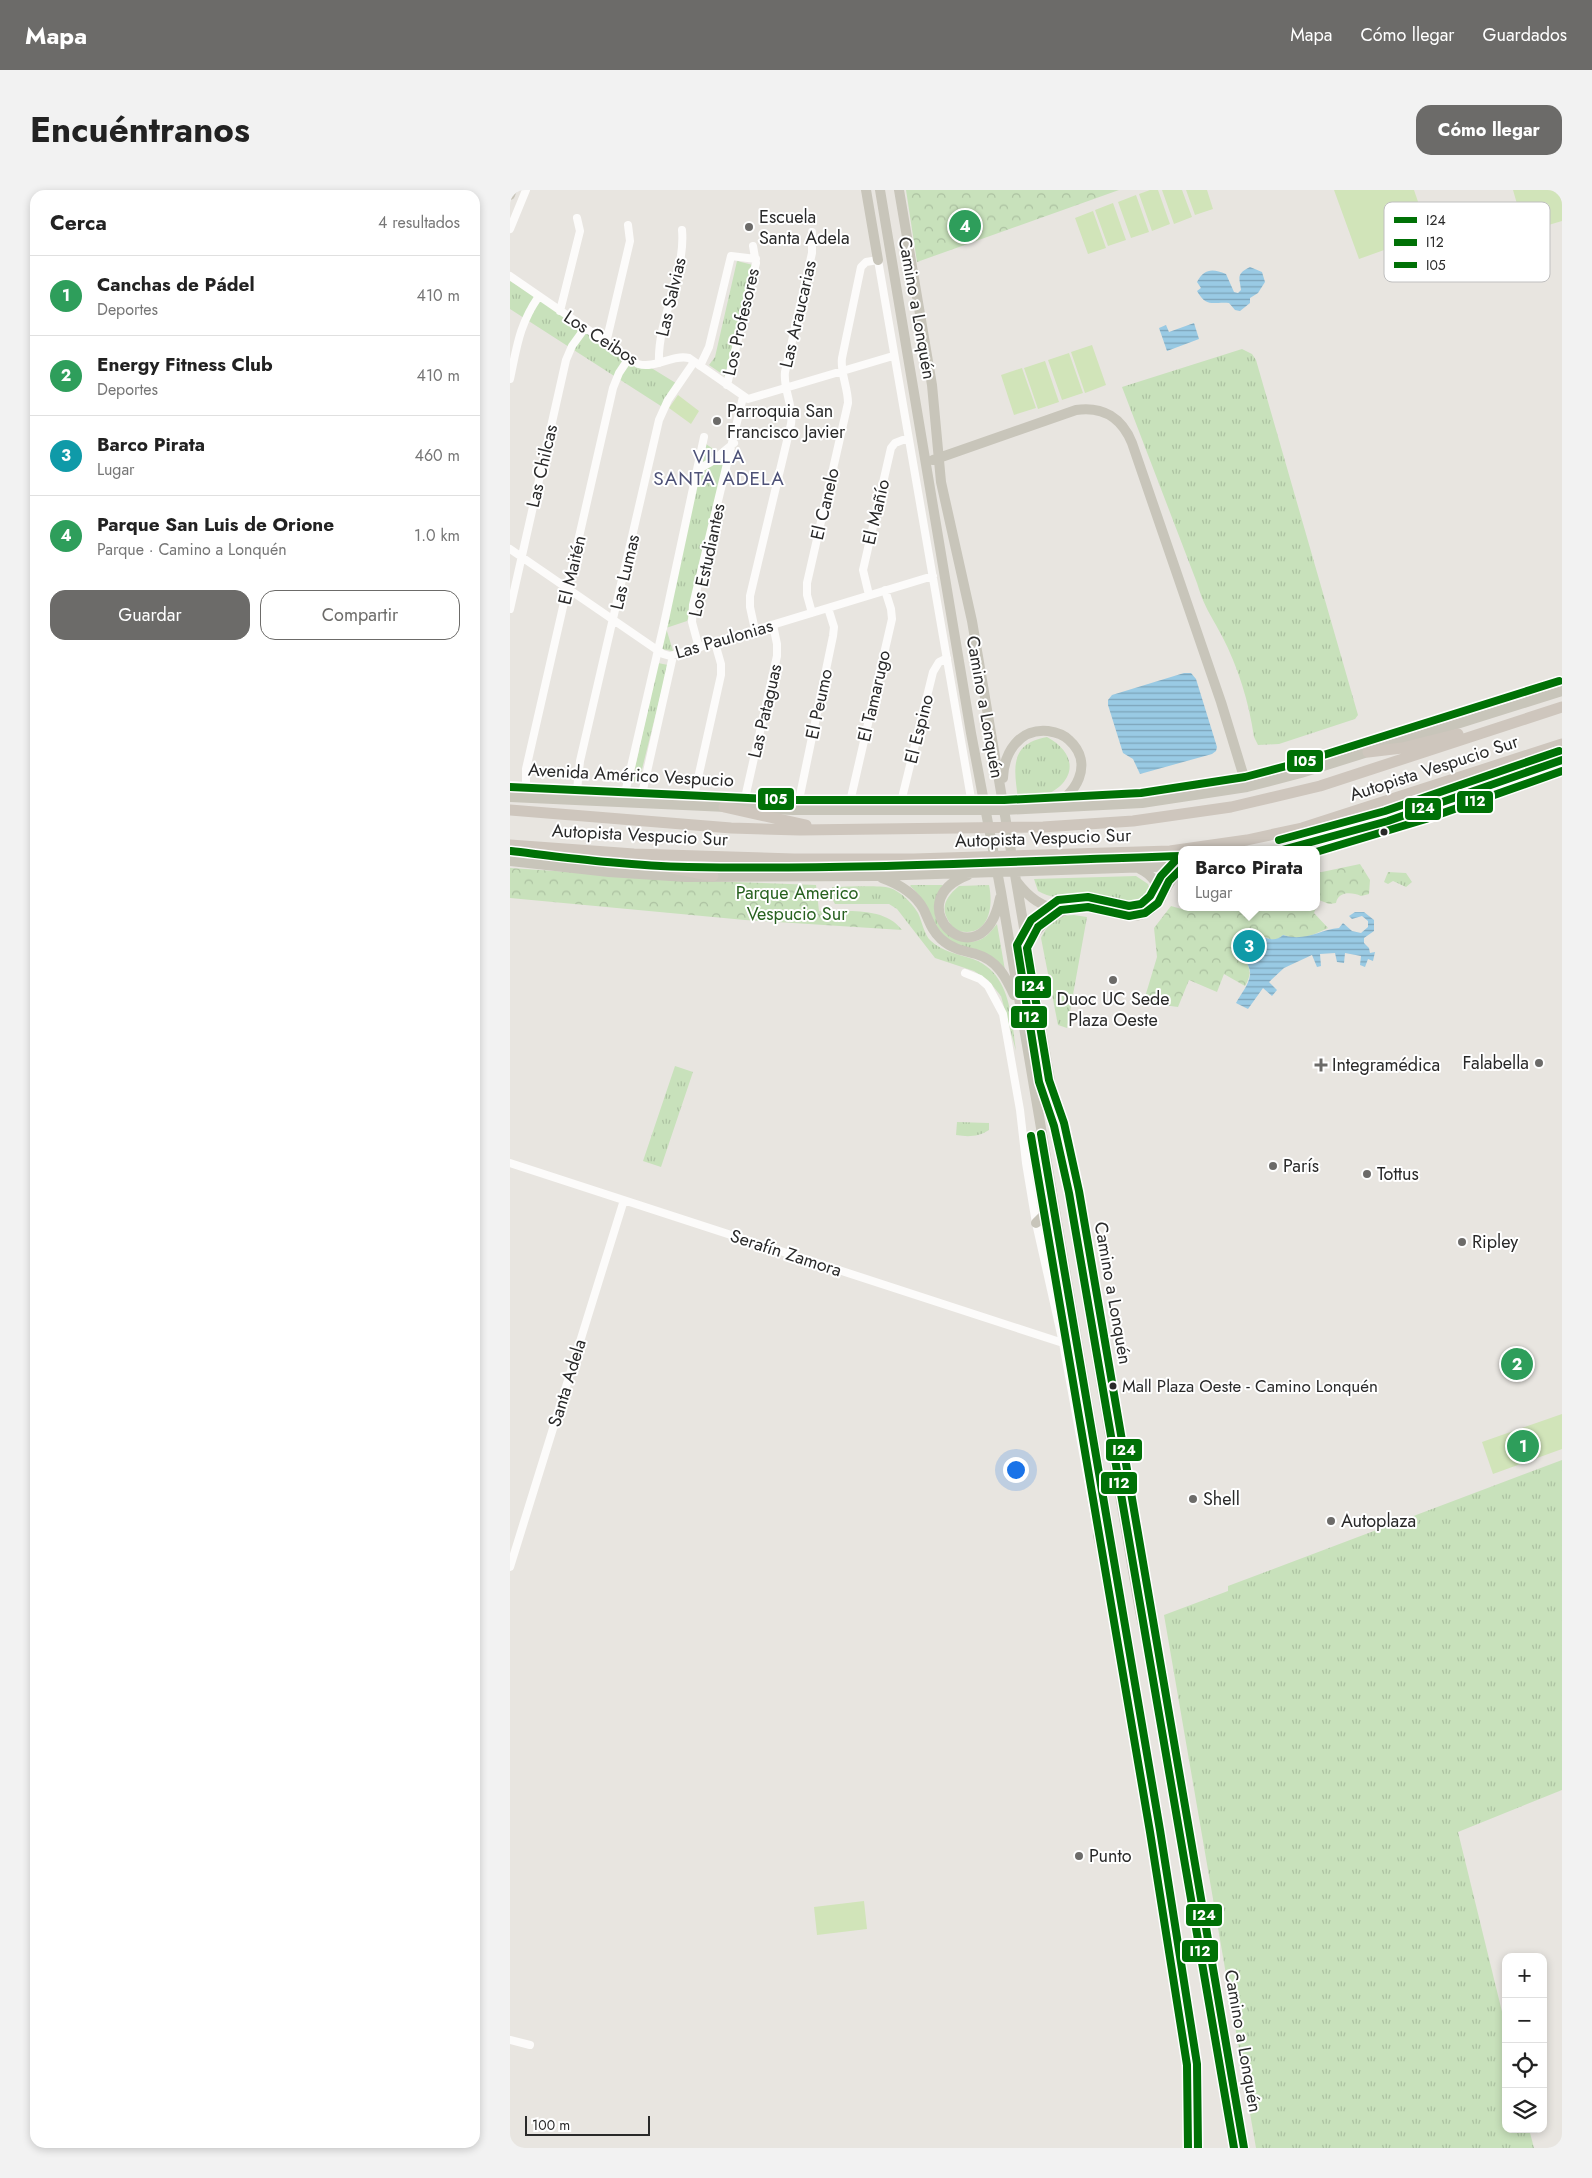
<!DOCTYPE html>
<html lang="es">
<meta charset="utf-8">
<style>
:root{--surface:#fff;--page:#f2f2f2;--text:#222;--muted:#767676;--line:#e0e0e0;--accent:#6c6b69}
body{margin:0;font-family:Jost,sans-serif;background:var(--page);color:var(--text)}
.controls{position:absolute;right:15px;bottom:15px;display:grid;overflow:hidden;border-radius:10px;box-shadow:0 2px 8px #0003}
.controls button{width:45px;height:45px;display:grid;place-items:center;padding:0;border:0;border-bottom:1px solid var(--line);background:var(--surface);color:var(--text);font:25px sans-serif}
.scale{position:absolute;left:15px;bottom:12px;width:125px;box-sizing:border-box;padding-left:5px;border:2px solid #292929;border-top:0;font-size:14px;line-height:18px;white-space:nowrap;color:#292929;-webkit-text-stroke:4px #fff;paint-order:stroke}
.you{position:absolute;left:505px;top:1279px;width:18px;height:18px;margin:-12px;border:4px solid #fff;border-radius:50%;background:#1a73e8;box-shadow:0 0 0 8px #1a73e833}
.badge{display:grid;place-items:center;width:32px;height:32px;border-radius:50%;background:var(--accent);color:#fff;font-size:16px;font-weight:700}
.pin{position:absolute;translate:-50% -50%;border:2px solid #fff;box-shadow:0 1px 5px #0006}
.popup{position:absolute;left:668px;top:656px;width:142px;height:65px;box-sizing:border-box;display:grid;place-content:center;border-radius:10px;background:var(--surface);filter:drop-shadow(0 1px 4px #0005);font-size:16px;white-space:nowrap;color:var(--muted)}
.popup b{font-size:19px;color:var(--text)}
.popup::after{content:'';position:absolute;left:50%;top:100%;margin-left:-10px;border:10px solid transparent;border-top-color:var(--surface)}
.list{margin:0;padding:0;list-style:none}
h2{display:flex;justify-content:space-between;align-items:center;height:65px;margin:0;padding:0 20px;font-size:21px}
h2 small{font-size:16px;font-weight:400;color:var(--muted)}
.list li{display:grid;grid-template-columns:32px 1fr auto;gap:15px;align-items:center;box-sizing:border-box;height:80px;padding:0 20px;border-top:1px solid var(--line)}
.list b{display:block;font-size:19px;white-space:nowrap}
.list p{margin:0;font-size:16px;white-space:nowrap;color:var(--muted)}
.list em{font-size:16px;font-style:normal;color:var(--muted)}
.actions{display:flex;gap:10px;padding:15px 20px}
.actions a{flex:1;padding:11px 0;border:1px solid var(--accent);border-radius:15px;text-align:center;font-size:18px;color:var(--accent)}
.actions .main{background:var(--accent);color:#fff}
.icon{flex:none;width:28px;height:28px;fill:none;stroke:currentColor;stroke-width:2;stroke-linecap:round;stroke-linejoin:round}
.map{position:relative;flex:none;width:1052px;height:1958px;overflow:hidden;border-radius:15px}
header{display:flex;align-items:center;gap:30px;box-sizing:border-box;height:70px;padding:0 25px;background:var(--accent);color:#fff}
header strong{font-size:24px}
nav{display:flex;gap:28px;margin-inline-start:auto;font-size:18px}
.intro{display:flex;align-items:center;justify-content:space-between;box-sizing:border-box;height:120px;padding:0 30px}
h1{margin:0;font-size:35px}
.button{padding:12px 22px;border-radius:15px;background:var(--accent);color:#fff;font-size:18px;font-weight:700}
main{display:flex;gap:30px;padding:0 30px}
aside{flex:1;background:var(--surface);border-radius:15px;box-shadow:0 2px 8px #0003}
.map>svg:first-child{display:block}
.grass{fill:url(#grass-tufts)}
.park{fill:url(#park-crowns)}
.pitch{fill:#d1e4b9}
.water{fill:url(#water-rules)}
.lines{fill:none;stroke-linecap:round;stroke-linejoin:round}
.minor{stroke:#fcfbfa;stroke-width:8}
.major{stroke:#c8c5ba;stroke-width:10}
.highway{stroke:#cec6bd;stroke-width:11}
.bus-1-casing{stroke:#fff;stroke-width:11}
.bus-2-casing{stroke:#fff;stroke-width:11}
.bus-3-casing{stroke:#fff;stroke-width:11}
.bus-1{stroke:#007106;stroke-width:8}
.bus-2{stroke:#007106;stroke-width:8}
.bus-3{stroke:#007106;stroke-width:8}
.poi-dot{fill:#6c6b69;stroke:#fff;stroke-width:2}
.bus-dot{fill:#292929;stroke:#fff;stroke-width:2}
.labels{text-anchor:middle;stroke-width:4;stroke-linejoin:round;paint-order:stroke}
.bus-label{font-size:17px;fill:#292929;stroke:#fff;text-anchor:start}
.poi-label{font-size:18px;fill:#292929;stroke:#fff;text-anchor:start}
.street-label{font-size:18px;fill:#292929;stroke:#fff}
.park-label{font-size:18px;fill:#27611f;stroke:#fff}
.neighbourhood-label{font-size:19px;letter-spacing:1px;fill:#4d5177;stroke:#fff}
.key{fill:#fff;stroke:#bfbfbf;stroke-width:1}
.key-label{font-size:14px;fill:#292929}
.line-badge{stroke:#fff;stroke-width:2}
.badge-label{font-size:14px;text-anchor:middle;font-weight:bold;fill:#fff}
</style>
<header>
<strong>Mapa</strong>
<nav><a>Mapa</a><a>Cómo llegar</a><a>Guardados</a></nav>
</header>
<div class="intro"><h1>Encuéntranos</h1><a class="button">Cómo llegar</a></div>
<main>
<aside>
<h2>Cerca<small>4 resultados</small></h2>
<ul class="list">
<li><span class="badge" style="background:#2e9e5b">1</span><div><b>Canchas de Pádel</b><p>Deportes</p></div><em>410 m</em></li>
<li><span class="badge" style="background:#2e9e5b">2</span><div><b>Energy Fitness Club</b><p>Deportes</p></div><em>410 m</em></li>
<li><span class="badge" style="background:#0f9aa8">3</span><div><b>Barco Pirata</b><p>Lugar</p></div><em>460 m</em></li>
<li><span class="badge" style="background:#2e9e5b">4</span><div><b>Parque San Luis de Orione</b><p>Parque · Camino a Lonquén</p></div><em>1.0 km</em></li>
</ul>
<div class="actions"><a class="main">Guardar</a><a>Compartir</a></div>
</aside>
<div class="map">
<svg width="1052" height="1958" viewBox="0 0 1052 1958">
<defs>
<pattern id="grass-tufts" width="24" height="20" patternUnits="userSpaceOnUse" patternTransform="scale(1.25)"><rect width="24" height="20" fill="#c8e1bb"/><path d="M3 7l-1-3M5 7V3M7 7l1-3M15 17l-1-3M17 17v-4M19 17l1-3" fill="none" stroke="#acc1a1"/></pattern>
<pattern id="park-crowns" width="20" height="18" patternUnits="userSpaceOnUse" patternTransform="scale(1.25)"><rect width="20" height="18" fill="#c8e1bb"/><path d="M2 6a3 3 0 1 1 6 0M12 15a3 3 0 1 1 6 0" fill="none" stroke="#acc1a1"/></pattern>
<pattern id="water-rules" width="6" height="5" patternUnits="userSpaceOnUse" patternTransform="scale(1.25)"><rect width="6" height="5" fill="#99cae4"/><path d="M0 2.5h6" fill="none" stroke="#7da4b9"/></pattern>
</defs>
<rect width="100%" height="100%" fill="#e8e5e0"/>
<path class="grass" d="M227,71L243,75L215,186L199,175L205,167Z
M0,91L169,195L154,218L0,119Z
M732,159L742,164L746,170L848,525L845,529L769,554L748,555L744,547C739,512 728,477 712,446C701,425 694,417 687,393L612,197Z
M196,254L209,263H215L211,296L181,422L177,431L156,438L163,461L151,459Z
M148,473L158,475L129,591L122,592Z
M537,547C570,565 566,594 531,607C524,609 515,608 508,609C504,578 499,554 537,547Z
M878,682L896,683L902,692L896,697L883,691L878,694L874,692Z
M626,686L638,694L641,702C639,708 635,717 627,719C617,723 606,715 597,712C572,704 552,714 528,701L524,689Z
M401,695H432L434,697C430,704 426,711 425,719C424,739 447,756 466,751C476,749 481,741 487,734L495,780C473,769 442,759 426,738C414,723 418,711 400,696Z
M479,695C484,719 478,750 445,740C430,722 431,711 449,696Z
M322,697C335,697 369,695 380,698C390,701 403,714 408,723C412,731 414,745 421,751C433,762 448,764 463,769C501,783 501,827 506,861L491,806L478,790L464,781L425,768L387,719L379,714H325L321,707Z
M564,725L577,727L557,838L548,835L531,748C539,732 547,726 564,725Z
M165,876L183,882L151,977L133,971Z
M447,932L479,933V940C468,947 458,947 446,945Z
M1052,1270V1600L948,1642L996,1838V1939H1019L1024,1958H746L654,1425L718,1401V1396Z"/>
<path class="park" d="M396,0H609L407,72Z
M850,674L860,690L859,704L851,706C842,702 828,701 826,713L819,714L809,710L804,723L818,738C801,746 791,751 773,745C762,756 756,744 745,745C740,746 735,753 732,756C734,776 746,777 735,796L714,784L707,802L679,790L668,817L646,814L632,817L647,767L644,738L661,716L675,720L678,717H806L807,683Z
M0,678L196,691L306,695L309,721C336,722 374,716 392,740L235,730L0,708Z"/>
<path class="pitch" d="M640,0H648L660,34L642,41L629,4Z
M652,0H672L682,27L664,34Z
M676,0H697L703,19L685,25Z
M824,0H904L919,44L849,69Z
M1003,0H1052V31L1015,42Z
M626,5L639,42L621,48L608,12Z
M603,13L616,50L598,56L585,20Z
M583,21L596,58L578,64L565,28Z
M582,155L596,195L575,203L561,162Z
M559,163L573,203L552,210L538,170Z
M535,171L549,212L528,219L514,178Z
M512,178L526,218L504,225L491,185Z
M168,205L189,221L181,234L159,218Z
M1052,1224V1259L983,1284L972,1252Z
M354,1711L357,1739L307,1745L304,1717Z"/>
<path class="water" d="M740,77L752,82L755,92L748,103L740,108V113L730,121L725,120L719,113C705,111 697,119 687,101L691,98L687,92C694,79 702,78 716,84L724,102L728,103L731,100C730,89 725,84 740,77Z
M684,133L689,149L657,161L649,138L656,135L659,142Z
M674,483H681L686,489L707,557L706,561L702,564L630,584L623,569L613,563L598,515V510L602,505Z
M845,722H854L864,730V741L854,748V753L859,758L860,763L865,762L863,771L858,769L855,777L850,775L851,766L835,763L834,773L827,772L825,763L810,764L811,776L807,777L802,765L774,778L759,792L767,800L762,806L753,798L738,819L726,813C730,805 739,795 740,785C742,773 723,761 737,749C749,739 761,757 773,745C795,752 809,740 829,738L833,733L842,741L851,743L858,737V731L852,726L842,729L839,726Z"/>
<g class="lines">
<path class="minor" d="M0,39L16,0
M0,86L128,174C146,179 162,164 179,168L238,209L383,166
M50,121L70,41L67,28
M96,153L120,51L118,35
M149,173C147,130 176,82 172,40
M190,176L199,157L221,66L246,69
M0,189C7,156 9,135 29,106
M217,195L246,73L243,56
M187,280L201,272L224,253
M0,359L153,464L160,466L423,386
M359,405L353,380L381,258L385,253L398,248
M0,419L56,170L62,156L75,138
M302,423L297,405V393L338,213C338,197 330,183 332,168L351,77L356,72L368,70L463,620
M245,440L240,417V406L281,234C284,216 273,200 275,182L302,63V42
M189,458L182,432L183,415L233,207
M0,595L184,606L340,612L390,616L423,482L429,472L437,468
M16,596V579L103,198L109,183L119,168
M67,600L70,571L149,230L158,210L184,172
M115,603L154,434L194,247
M132,604L163,466
M184,606L211,485V474L205,453
M235,608L267,466V454L263,435
M289,610L323,446L324,437L318,418
M340,612L382,429L381,419L375,400
M455,783L470,789L478,796L493,824L510,920L516,973L526,1033L553,1153L588,1345
M561,965L653,1492
M0,973L553,1153
M0,1377L114,1010
M0,1850L20,1855"/>
<path class="major" d="M356,0L368,70
M370,0L461,543L491,702L650,1640L687,1874L688,1958
M389,0L422,195L431,292L462,431L629,1416L635,1445L656,1514L734,1958
M0,5L2,0
M423,270L566,220C593,216 612,228 622,253L711,512L737,597
M493,588C494,563 509,538 538,541C545,542 553,544 559,550C585,573 566,607 539,617
M0,607L283,620H494L632,613L737,597L791,583L1052,501
M771,660C867,638 959,603 1052,570
M0,671L99,682L176,687L366,686L672,676
M630,679C643,685 649,695 651,709
M458,685C384,713 472,796 490,708
M372,688C389,694 405,703 414,720C419,731 422,741 431,749C442,759 453,761 466,764C487,770 496,787 504,805
M507,692C519,708 532,717 551,720
M518,757C531,725 561,711 596,720C608,723 619,729 633,724C653,716 655,691 672,678
M551,924L561,965
M526,1033L536,1023L542,1011
M588,1345L599,1392L606,1412"/>
<path class="highway" d="M858,562L892,558L948,544
M214,617L296,635
M0,620L221,638L290,640L533,637L623,631L721,617L810,596L1052,517
M0,655L124,664L284,669H404L660,661L737,650L792,638L1052,554
M117,669L203,686"/>
<g class="bus-1-casing">
<path id="bus-1" d="M772,660L878,631L1052,570
M672,678L659,691L648,713L635,723L619,726L578,717L551,720L528,737L517,758L539,890L554,933L569,1001L734,1958
M531,944L650,1640L687,1874L688,1958"/>
</g>
<g class="bus-2-casing">
<path id="bus-2" d="M806,662L916,629L1052,581
M665,671L651,686L640,706L631,714L619,716L578,707L548,710L521,730L507,755L529,892L544,936L559,1003L724,1958
M521,946L640,1642L677,1875L678,1958"/>
</g>
<g class="bus-3-casing">
<path id="bus-3" d="M0,597L283,610H494L631,603L735,587L788,573L1049,491
M769,650L875,621L1049,561
M1,661C60,668 119,676 178,677C342,680 507,671 672,666"/>
</g>
<use href="#bus-1" class="bus-1"/>
<use href="#bus-2" class="bus-2"/>
<use href="#bus-3" class="bus-3"/>
</g>
<g class="poi-dot">
<circle cx="239" cy="37" r="5"/>
<circle cx="207" cy="231" r="5"/>
<circle cx="603" cy="790" r="5"/>
<circle cx="1029" cy="873" r="5"/>
<path d="M808.5 867.5h5v5h5v5h-5v5h-5v-5h-5v-5h5z"/>
<circle cx="763" cy="976" r="5"/>
<circle cx="857" cy="984" r="5"/>
<circle cx="952" cy="1052" r="5"/>
<circle cx="683" cy="1309" r="5"/>
<circle cx="821" cy="1331" r="5"/>
<circle cx="569" cy="1666" r="5"/>
</g>
<g class="bus-dot">
<circle cx="874" cy="642" r="4.5"/>
<circle cx="603" cy="1196" r="4.5"/>
</g>
<g class="labels">
<g class="bus-label">
<text x="612" y="1202">Mall Plaza Oeste - Camino Lonquén</text>
</g>
<g class="poi-label">
<text x="249" y="33">Escuela<tspan x="249" dy="21">Santa Adela</tspan></text>
<text x="217" y="227">Parroquia San<tspan x="217" dy="21">Francisco Javier</tspan></text>
<text x="603" y="815" text-anchor="middle">Duoc UC Sede<tspan x="603" dy="21">Plaza Oeste</tspan></text>
<text x="1019" y="879" text-anchor="end">Falabella</text>
<text x="822" y="881">Integramédica</text>
<text x="773" y="982">París</text>
<text x="867" y="990">Tottus</text>
<text x="962" y="1058">Ripley</text>
<text x="693" y="1315">Shell</text>
<text x="831" y="1337">Autoplaza</text>
<text x="579" y="1672">Punto</text>
</g>
<g class="street-label">
<text transform="translate(161 107) rotate(-77)" y="6">Las Salvias</text>
<text transform="translate(407 118) rotate(80)" y="6">Camino a Lonquén</text>
<text transform="translate(288 124) rotate(-77)" y="6">Las Araucarias</text>
<text transform="translate(231 132) rotate(-77)" y="6">Los Profesores</text>
<text transform="translate(91 148) rotate(33)" y="6">Los Ceibos</text>
<text transform="translate(32 276) rotate(-77)" y="6">Las Chilcas</text>
<text transform="translate(315 314) rotate(-77)" y="6">El Canelo</text>
<text transform="translate(366 322) rotate(-77)" y="6">El Mañío</text>
<text transform="translate(197 370) rotate(-78)" y="6">Los Estudiantes</text>
<text transform="translate(62 380) rotate(-77)" y="6">El Maitén</text>
<text transform="translate(115 382) rotate(-77)" y="6">Las Lumas</text>
<text transform="translate(214 449) rotate(-16)" y="6">Las Paulonias</text>
<text transform="translate(364 506) rotate(-77)" y="6">El Tamarugo</text>
<text transform="translate(309 514) rotate(-78)" y="6">El Peumo</text>
<text transform="translate(475 517) rotate(80)" y="6">Camino a Lonquén</text>
<text transform="translate(255 521) rotate(-77)" y="6">Las Pataguas</text>
<text transform="translate(409 539) rotate(-76)" y="6">El Espino</text>
<text transform="translate(924 578) rotate(-18)" y="6">Autopista Vespucio Sur</text>
<text transform="translate(121 585) rotate(3)" y="6">Avenida Américo Vespucio</text>
<text transform="translate(130 645) rotate(3)" y="6">Autopista Vespucio Sur</text>
<text transform="translate(533 648) rotate(-2)" y="6">Autopista Vespucio Sur</text>
<text transform="translate(276 1063) rotate(18)" y="6">Serafín Zamora</text>
<text transform="translate(603 1103) rotate(80)" y="6">Camino a Lonquén</text>
<text transform="translate(57 1193) rotate(-73)" y="6">Santa Adela</text>
<text transform="translate(733 1851) rotate(80)" y="6">Camino a Lonquén</text>
</g>
<g class="park-label">
<text x="287" y="709">Parque Americo<tspan x="287" dy="21">Vespucio Sur</tspan></text>
</g>
<g class="neighbourhood-label">
<text x="209" y="273">VILLA<tspan x="209" dy="22">SANTA ADELA</tspan></text>
</g>
</g>
<rect x="874" y="12" width="166" height="80" rx="8" class="key"/>
<rect x="884" y="27" width="23" height="6" fill="#007106"/>
<rect x="884" y="49" width="23" height="7" fill="#007106"/>
<rect x="884" y="72" width="23" height="6" fill="#007106"/>
<g class="key-label">
<text x="916" y="35">I24</text>
<text x="916" y="57">I12</text>
<text x="916" y="80">I05</text>
</g>
<g class="line-badge">
<rect x="776" y="559" width="38" height="24" rx="5" fill="#007106"/>
<rect x="247" y="597" width="38" height="24" rx="5" fill="#007106"/>
<rect x="946" y="600" width="38" height="24" rx="5" fill="#007106"/>
<rect x="894" y="607" width="38" height="24" rx="5" fill="#007106"/>
<rect x="504" y="785" width="38" height="24" rx="5" fill="#007106"/>
<rect x="500" y="815" width="38" height="24" rx="5" fill="#007106"/>
<rect x="595" y="1248" width="38" height="24" rx="5" fill="#007106"/>
<rect x="590" y="1281" width="38" height="24" rx="5" fill="#007106"/>
<rect x="675" y="1713" width="38" height="24" rx="5" fill="#007106"/>
<rect x="671" y="1749" width="38" height="24" rx="5" fill="#007106"/>
</g>
<g class="badge-label">
<text x="795" y="576">I05</text>
<text x="266" y="614">I05</text>
<text x="965" y="616">I12</text>
<text x="913" y="623">I24</text>
<text x="523" y="801">I24</text>
<text x="519" y="832">I12</text>
<text x="614" y="1265">I24</text>
<text x="609" y="1298">I12</text>
<text x="694" y="1730">I24</text>
<text x="690" y="1766">I12</text>
</g>
</svg>
<div class="controls">
<button>+</button>
<button>−</button>
<button><svg class="icon" aria-label="locate" viewBox="0 0 24 24"><circle cx="12" cy="12" r="6"/><path d="M12 2v4M12 18v4M2 12h4M18 12h4"/></svg></button>
<button><svg class="icon" aria-label="layers" viewBox="0 0 24 24"><path d="M12 4l9 5-9 5-9-5zM3 14l9 5 9-5"/></svg></button>
</div>
<div class="scale">100 m</div>
<div class="you"></div>
<div class="pin badge" style="left:1013px;top:1256px;background:#2e9e5b">1</div>
<div class="pin badge" style="left:1007px;top:1174px;background:#2e9e5b">2</div>
<div class="pin badge" style="left:739px;top:756px;background:#0f9aa8">3</div>
<div class="popup"><b>Barco Pirata</b>Lugar</div>
<div class="pin badge" style="left:455px;top:36px;background:#2e9e5b">4</div>
</div>
</main>
